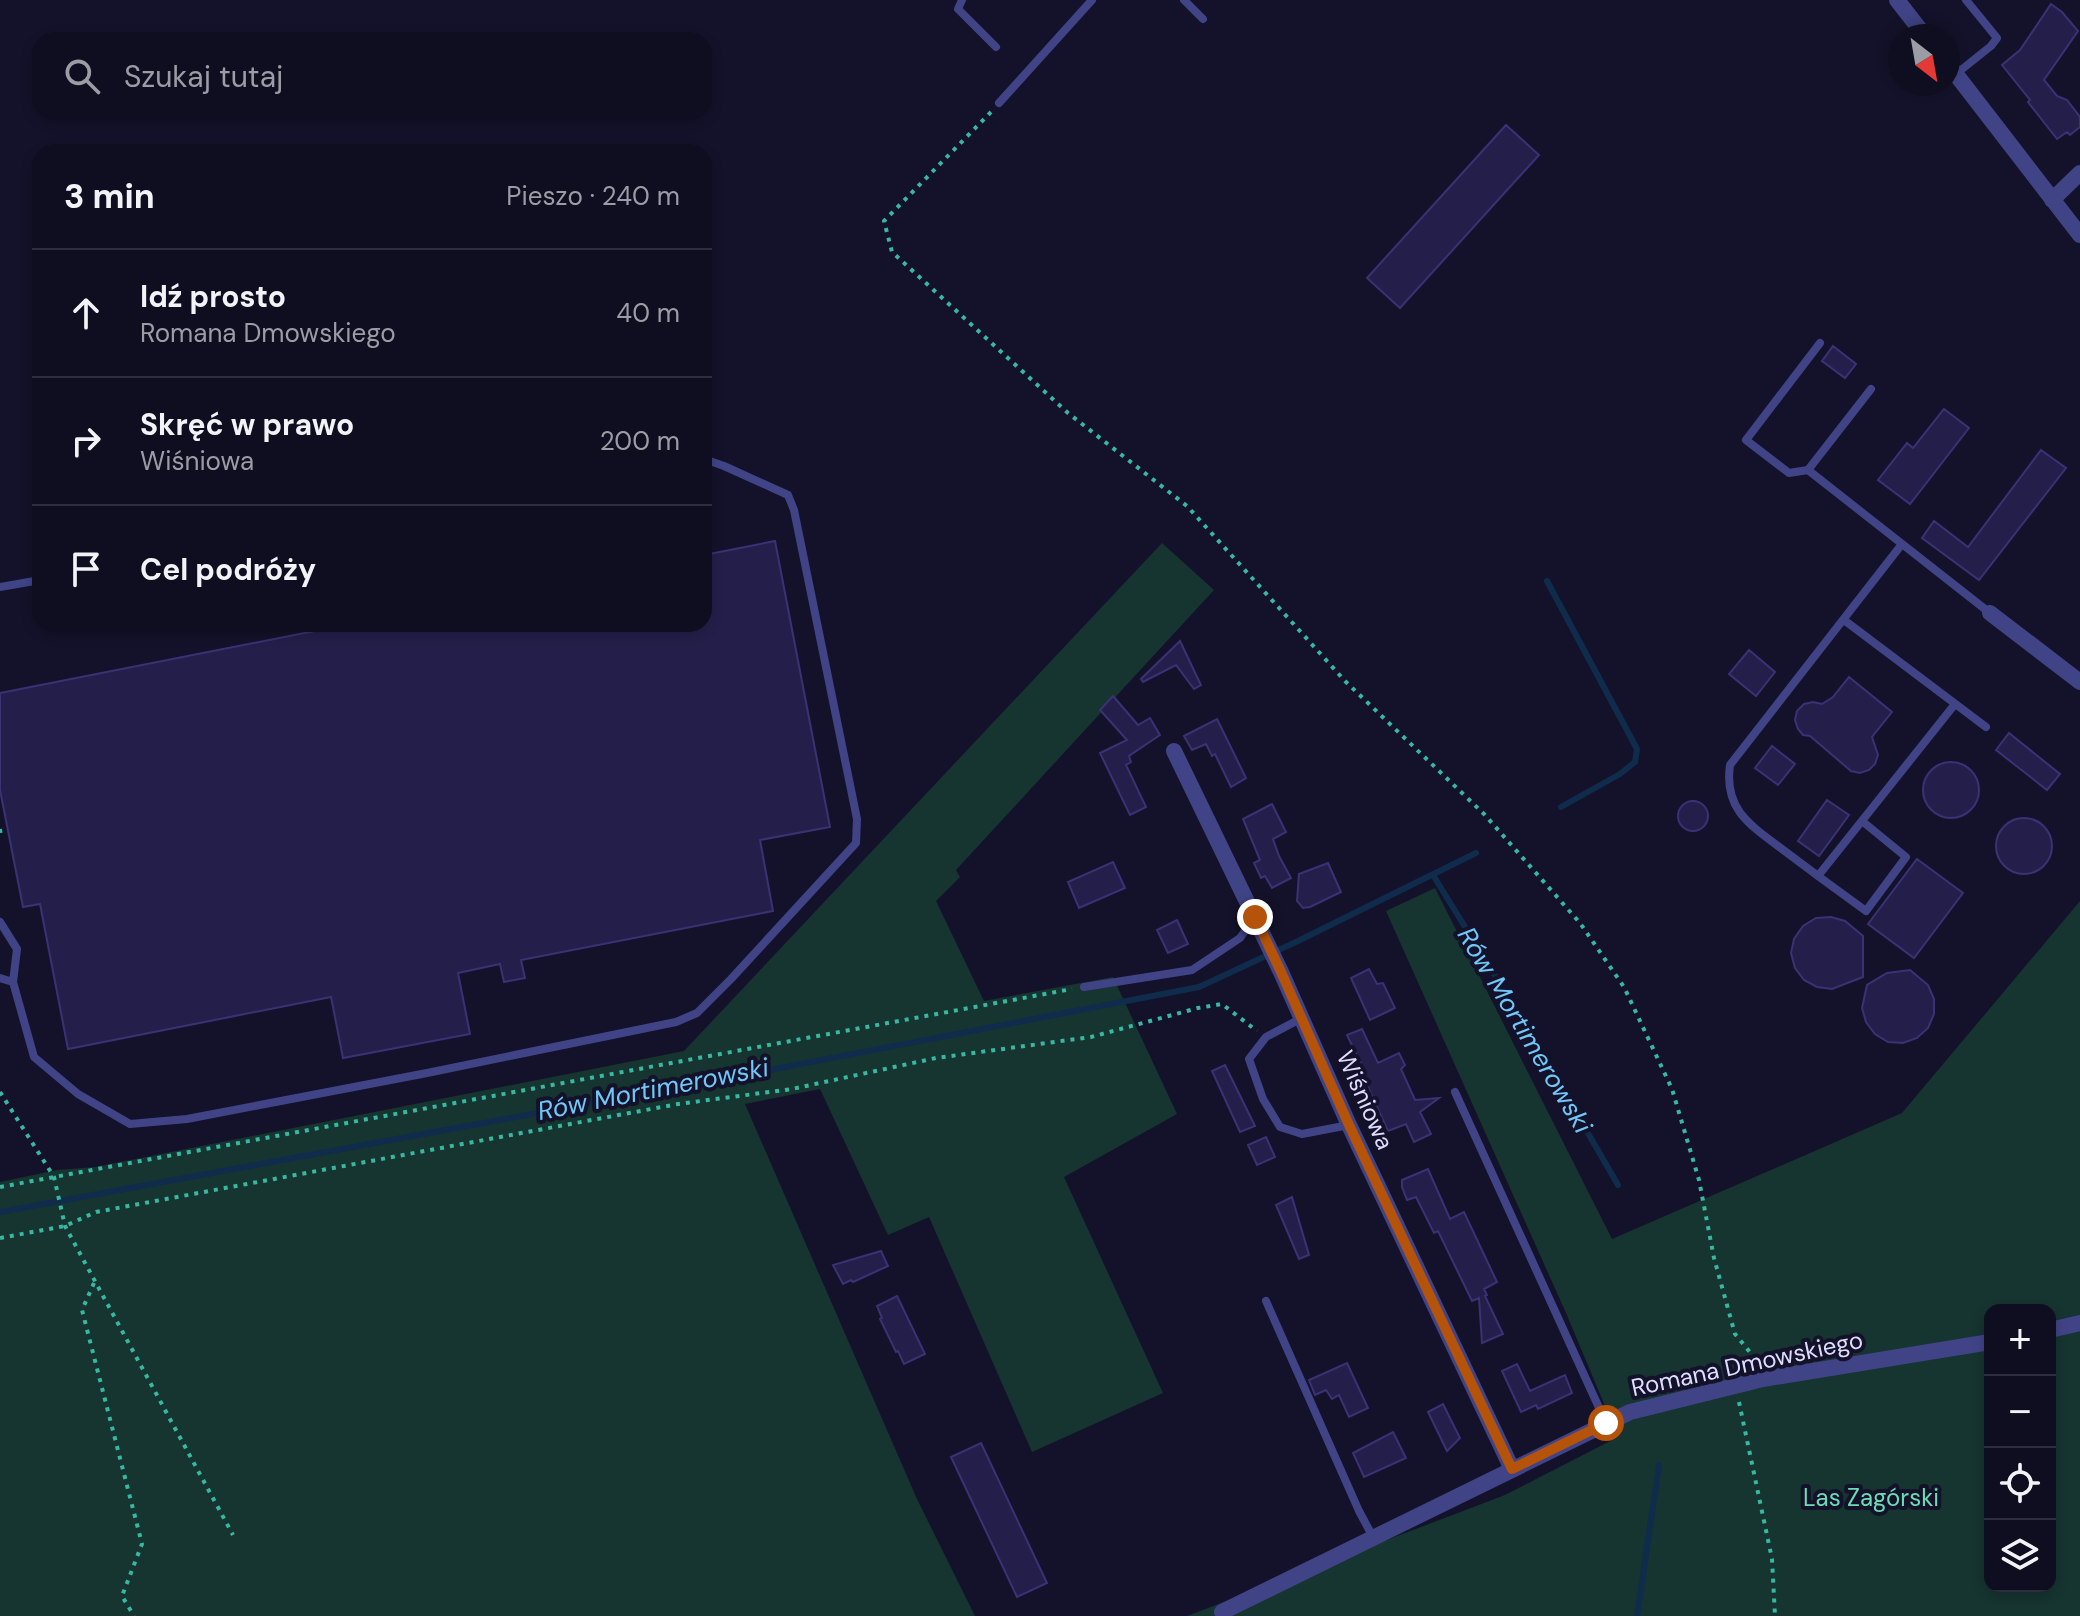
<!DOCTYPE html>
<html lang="pl">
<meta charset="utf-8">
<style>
:root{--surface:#0f0e20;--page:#181729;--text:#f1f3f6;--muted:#9b9ca5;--line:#2f2e3e}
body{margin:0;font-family:"DM Sans",sans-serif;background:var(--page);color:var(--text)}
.controls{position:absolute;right:24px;bottom:24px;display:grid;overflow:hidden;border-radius:16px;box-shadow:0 4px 12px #0003}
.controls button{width:72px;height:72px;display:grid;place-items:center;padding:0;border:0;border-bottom:2px solid var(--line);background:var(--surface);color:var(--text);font:40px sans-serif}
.compass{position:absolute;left:1888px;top:24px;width:72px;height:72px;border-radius:50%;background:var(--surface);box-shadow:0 4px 12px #0003;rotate:149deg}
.stop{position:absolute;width:24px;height:24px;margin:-18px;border:6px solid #b45309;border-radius:50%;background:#fff}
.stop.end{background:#b45309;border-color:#fff;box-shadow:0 2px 8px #0008}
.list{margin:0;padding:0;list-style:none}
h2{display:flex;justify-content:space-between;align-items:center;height:104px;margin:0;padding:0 32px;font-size:34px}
h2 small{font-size:26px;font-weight:400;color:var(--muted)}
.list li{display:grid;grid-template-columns:52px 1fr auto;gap:24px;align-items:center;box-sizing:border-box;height:128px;padding:0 32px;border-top:2px solid var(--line)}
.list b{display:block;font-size:30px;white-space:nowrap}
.list p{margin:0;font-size:26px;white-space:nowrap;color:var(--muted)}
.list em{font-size:26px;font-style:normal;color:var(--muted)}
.icon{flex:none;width:44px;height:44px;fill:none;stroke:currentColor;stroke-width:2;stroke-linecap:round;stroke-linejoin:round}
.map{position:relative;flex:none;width:2080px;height:1616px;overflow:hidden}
.search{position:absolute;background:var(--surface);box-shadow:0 4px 12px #0003;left:32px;top:32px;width:680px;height:88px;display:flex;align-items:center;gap:20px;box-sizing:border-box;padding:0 28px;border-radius:24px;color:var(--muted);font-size:30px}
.panel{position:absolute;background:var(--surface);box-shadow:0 4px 12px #0003;left:32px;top:144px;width:680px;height:488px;border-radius:24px}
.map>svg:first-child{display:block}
.green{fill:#163430;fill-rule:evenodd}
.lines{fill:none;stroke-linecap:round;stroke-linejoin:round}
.stream{stroke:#102c4c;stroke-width:6}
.building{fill:#241f4a;stroke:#393275;stroke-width:2}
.path{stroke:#37b8a3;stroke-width:4;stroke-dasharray:4 6;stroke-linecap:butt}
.lane{stroke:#404487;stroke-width:8}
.street{stroke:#404487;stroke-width:16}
.route{stroke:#b45309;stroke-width:10}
.labels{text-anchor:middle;stroke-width:8;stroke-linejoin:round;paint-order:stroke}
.street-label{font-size:24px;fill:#ddddfd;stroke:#14122a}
.park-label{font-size:24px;fill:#6bdcb4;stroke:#14122a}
.water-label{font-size:26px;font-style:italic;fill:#70c7f8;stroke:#14122a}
</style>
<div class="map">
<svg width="2080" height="1616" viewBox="0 0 2080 1616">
<rect width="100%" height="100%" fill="#14122a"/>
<path class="green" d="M1162,543L1214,590L956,870L960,877L936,901L984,1001L1113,977L1177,1114L1064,1177L1163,1393L1032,1452L929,1217L888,1235L820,1089L745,1104L917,1499L975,1616H0V1182L57,1170L95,1167L684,1051Z
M1435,888L1612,1239L1902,1113L2080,901V1616H1187L1505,1495L1618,1437L1566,1313L1386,911ZM1990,1310H2050V1586H1990Z"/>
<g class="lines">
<path class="stream" d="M1547,581L1637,749L1635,762L1620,774L1561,807
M1433,875L1526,1026L1618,1185
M0,1212L739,1076L1199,987L1298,941L1476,853
M1637,1616L1659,1465"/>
</g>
<path class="building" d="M2051,4L2062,12L2078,31L2044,80L2057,96L2067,100L2080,117V127L2070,135L2067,132L2057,139L2028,102L2030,100L2002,65L2020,50Z
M1506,125L1539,155L1400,308L1367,278Z
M1833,346L1856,364L1845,378L1822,361Z
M1944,409L1969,428L1910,504L1878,480L1907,443L1913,448Z
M2041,450L2066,468L1979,580L1922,538L1934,521L1968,547Z
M775,541L830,827L760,840L773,911L521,960L525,978L504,982L500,964L458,973L470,1034L343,1058L331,997L68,1049L40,904L23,907L0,790V693L350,624H704V555Z
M1180,641L1201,685L1194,689L1176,665L1143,682L1141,679Z
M1749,650L1775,672L1756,696L1729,674Z
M1849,677L1892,712L1872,737L1878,755L1875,764L1869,770L1860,773L1851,771L1810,736L1803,735L1798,729L1795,720L1797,711L1804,704L1813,702L1822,704L1833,697Z
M1113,696L1138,725L1150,718L1160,735L1129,756L1131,762L1126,765L1146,807L1130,815L1100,753L1127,740L1100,710Z
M1217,719L1246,778L1231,787L1215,754L1212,756L1206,744L1192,750L1184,736Z
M2009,733L2060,774L2047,790L1996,750Z
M1772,746L1795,764L1778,785L1755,768Z
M1923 790a28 28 0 1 1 56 0a28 28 0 1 1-56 0Z
M1827,800L1849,815L1819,856L1798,841Z
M1678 816a15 15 0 1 1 30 0a15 15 0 1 1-30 0Z
M1272,804L1286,832L1273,839L1279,856L1291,878L1272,888L1265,876L1261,878L1254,863L1260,860L1243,819Z
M1996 846a28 28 0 1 1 56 0a28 28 0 1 1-56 0Z
M1917,859L1963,893L1914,958L1868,924Z
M1113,862L1125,888L1079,908L1068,882Z
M1328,863L1341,892L1310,907L1303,908L1297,901L1299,874Z
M1831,917L1845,921L1863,936V977L1832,989L1817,987L1804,980L1795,968L1791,953L1794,939L1803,926L1816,918Z
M1177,920L1188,944L1168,953L1157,930Z
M1369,969L1377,984L1383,983L1395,1008L1370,1020L1351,978Z
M1910,970L1928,985L1934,999V1014L1928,1028L1917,1038L1903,1043L1888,1042L1875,1034L1866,1022L1862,1008L1867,985L1887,973Z
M1362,1029L1378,1063L1399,1053L1405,1065L1401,1069L1415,1100L1439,1098L1420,1112L1431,1134L1414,1142L1406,1124L1388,1131L1362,1074L1365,1072L1347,1035Z
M1225,1065L1255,1126L1240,1132L1212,1071Z
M1266,1137L1275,1157L1257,1165L1248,1145Z
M1428,1169L1450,1219L1464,1212L1497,1282L1484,1289L1487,1295L1485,1296L1503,1334L1482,1343L1479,1298L1472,1301L1438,1231L1434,1233L1416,1197L1407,1200L1402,1187V1180Z
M1292,1197L1309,1255L1299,1259L1276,1205Z
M881,1251L888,1266L853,1282L851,1280L843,1284L833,1265Z
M897,1296L925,1354L904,1364L898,1351L896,1352L880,1319L882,1318L877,1306Z
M1347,1363L1368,1408L1349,1417L1339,1395L1332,1399L1326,1390L1315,1395L1309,1380Z
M1517,1364L1530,1391L1565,1375L1572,1393L1538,1409L1536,1405L1521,1412L1502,1371Z
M1443,1404L1460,1438L1447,1451L1428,1412Z
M1393,1432L1406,1458L1364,1477L1353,1453Z
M981,1443L1047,1583L1017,1597L951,1457Z"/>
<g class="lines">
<path class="path" d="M991,112L884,221L892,252L1068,413L1187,506L1345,681L1484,814L1580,923L1624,987L1672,1089L1699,1180L1714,1258L1735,1334L1758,1362
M0,829L1,837
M0,1092L54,1177L65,1226L233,1535
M0,1187L1072,989
M0,1238L65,1226L96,1212L678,1104L792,1089L936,1058L1091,1037L1198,1008L1222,1004L1257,1031
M94,1283L82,1310L142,1544L122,1596L134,1616
M1739,1402L1772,1559L1775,1616"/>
<path class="lane" d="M962,0L958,9L996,47
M1184,0L1203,19
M1956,74L1991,46L1997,38L1966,0
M999,103L1092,0
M1871,389L1808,470L1990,613
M1808,470L1789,473L1746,440L1820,343
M0,587L40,580
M1844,620L1986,727
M1862,821L1906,857L1866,911L1818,876L1955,704
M1818,876C1805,866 1791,856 1778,846C1747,823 1724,807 1730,765L1902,544
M0,922L17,949L13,982
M0,978L13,982L34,1057L78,1094L130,1124L187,1119L427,1073L676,1022L697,1013L731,979L856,843L857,819L794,510L788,495L724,466L704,459
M1084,987L1192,970L1240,938L1254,918
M1302,1018L1266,1037L1249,1059L1263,1099L1280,1127L1302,1134L1349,1125
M1455,1092L1606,1423
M1266,1301L1359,1511L1374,1539"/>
<path class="street" d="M1897,0L1925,36
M1948,64L2080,235
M2052,200L2080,173
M1990,613L2080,682
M1174,751L1281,972L1349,1125L1512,1469
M2050,1330L2080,1323
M1222,1612L1630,1412L1763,1379L1990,1342"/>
</g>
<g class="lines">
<path class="route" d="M1255,917L1281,972L1349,1125L1512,1469L1606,1423"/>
</g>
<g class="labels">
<g class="street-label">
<text transform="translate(1365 1100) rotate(66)" y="8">Wiśniowa</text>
<text transform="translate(1747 1364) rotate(-12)" y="8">Romana Dmowskiego</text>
</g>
<g class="park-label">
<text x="1871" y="1506">Las Zagórski</text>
</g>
<g class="water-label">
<text transform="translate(1525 1030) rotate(59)" y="9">Rów Mortimerowski</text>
<text transform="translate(653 1089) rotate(-11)" y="9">Rów Mortimerowski</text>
</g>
</g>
</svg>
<div class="controls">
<button>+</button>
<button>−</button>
<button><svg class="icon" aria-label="locate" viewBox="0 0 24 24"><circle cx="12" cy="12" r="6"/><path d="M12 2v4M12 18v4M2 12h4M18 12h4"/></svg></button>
<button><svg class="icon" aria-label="layers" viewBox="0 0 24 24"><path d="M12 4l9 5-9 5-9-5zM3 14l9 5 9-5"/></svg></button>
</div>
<svg class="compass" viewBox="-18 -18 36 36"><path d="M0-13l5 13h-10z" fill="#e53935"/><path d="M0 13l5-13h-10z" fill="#9b9ca5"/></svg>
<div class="stop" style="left:1606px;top:1423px"></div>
<div class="stop end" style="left:1255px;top:917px"></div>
<div class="search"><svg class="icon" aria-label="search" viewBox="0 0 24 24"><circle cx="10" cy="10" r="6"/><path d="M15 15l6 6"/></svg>Szukaj tutaj</div>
<section class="panel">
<h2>3 min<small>Pieszo · 240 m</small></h2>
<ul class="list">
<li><svg class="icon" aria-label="ahead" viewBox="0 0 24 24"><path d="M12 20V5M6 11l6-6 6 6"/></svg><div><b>Idź prosto</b><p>Romana Dmowskiego</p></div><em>40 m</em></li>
<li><svg class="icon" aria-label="right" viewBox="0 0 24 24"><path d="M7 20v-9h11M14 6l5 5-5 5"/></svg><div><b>Skręć w prawo</b><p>Wiśniowa</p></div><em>200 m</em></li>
<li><svg class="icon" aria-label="arrive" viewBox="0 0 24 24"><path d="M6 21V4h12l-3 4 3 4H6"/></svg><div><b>Cel podróży</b></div></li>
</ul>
</section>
</div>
